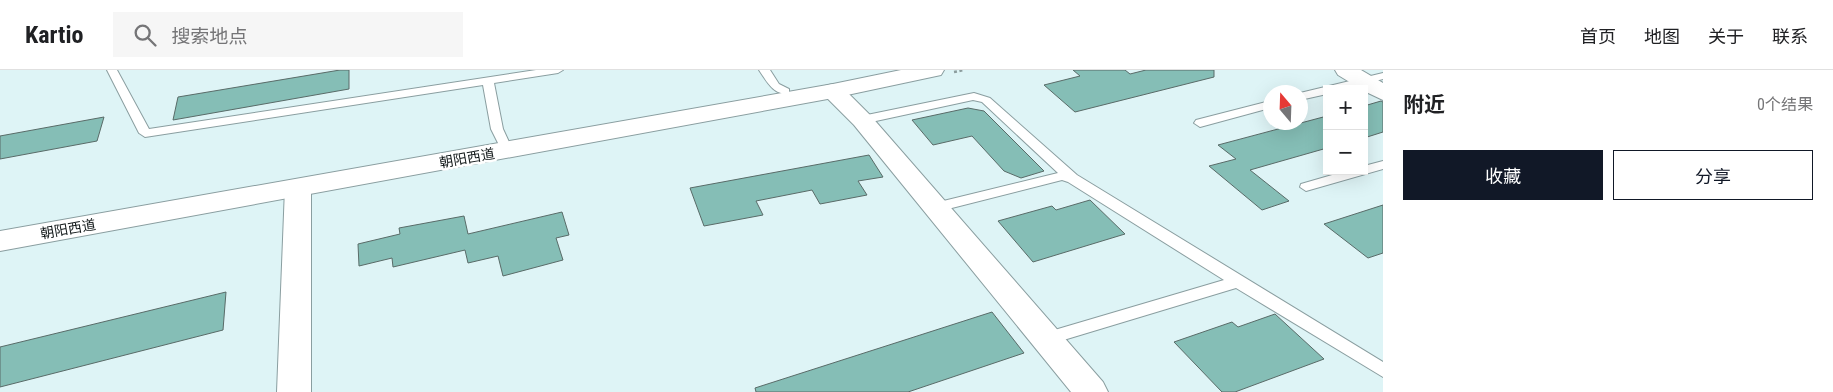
<!DOCTYPE html>
<html lang="zh">
<meta charset="utf-8">
<style>
:root{--surface:#fff;--page:#f6f6f6;--text:#202124;--muted:#757577;--line:#e0e0e0;--accent:#111827}
body{margin:0;font-family:"Roboto Condensed","Noto Sans SC",sans-serif;background:var(--page);color:var(--text)}
.controls{position:absolute;right:15px;top:15px;display:grid;overflow:hidden;border-radius:0px;box-shadow:0 5px 20px #0002}
.controls button{width:45px;height:45px;display:grid;place-items:center;padding:0;border:0;border-bottom:1px solid var(--line);background:var(--surface);color:var(--text);font:25px sans-serif}
.compass{position:absolute;left:1263px;top:15px;width:45px;height:45px;border-radius:50%;background:var(--surface);box-shadow:0 5px 20px #0002;rotate:341deg}
.list{margin:0;padding:0;list-style:none}
h2{display:flex;justify-content:space-between;align-items:center;height:65px;margin:0;padding:0 20px;font-size:21px}
h2 small{font-size:16px;font-weight:400;color:var(--muted)}
.actions{display:flex;gap:10px;padding:15px 20px}
.actions a{flex:1;padding:11px 0;border:1px solid var(--accent);border-radius:0px;text-align:center;font-size:18px;color:var(--accent)}
.actions .main{background:var(--accent);color:#fff}
.icon{flex:none;width:28px;height:28px;fill:none;stroke:currentColor;stroke-width:2;stroke-linecap:round;stroke-linejoin:round}
.map{position:relative;flex:none;width:1383px;height:322px;overflow:hidden}
header{display:flex;align-items:center;gap:30px;box-sizing:border-box;height:70px;padding:0 25px;background:var(--surface);border-bottom:1px solid var(--line)}
header strong{font-size:24px}
nav{display:flex;gap:28px;margin-inline-start:auto;font-size:18px}
.search{width:350px;height:45px;background:var(--page);display:flex;align-items:center;gap:12px;box-sizing:border-box;padding:0 18px;border-radius:0px;color:var(--muted);font-size:19px}
main{display:flex}
aside{flex:1;background:var(--surface)}
.map>svg:first-child{display:block}
.building{fill:#85beb6;stroke:#596b68}
.lines{fill:none;stroke-linecap:round;stroke-linejoin:round}
.service-casing{stroke:#8a9ea0;stroke-width:2}
.minor-casing{stroke:#8a9ea0;stroke-width:2}
.secondary-casing{stroke:#8a9ea0;stroke-width:2}
.path{stroke:#8c9d9e;stroke-width:2.5;stroke-dasharray:3 2.5;stroke-linecap:butt}
.service{fill:#fff;fill-rule:evenodd}
.minor{fill:#fff;fill-rule:evenodd}
.secondary{fill:#fff;fill-rule:evenodd}
.labels{text-anchor:middle;stroke-width:5;stroke-linejoin:round;paint-order:stroke}
.street-label{font-size:14px;fill:#101718;stroke:#fff}
</style>
<header>
<strong>Kartio</strong>
<div class="search"><svg class="icon" aria-label="search" viewBox="0 0 24 24"><circle cx="10" cy="10" r="6"/><path d="M15 15l6 6"/></svg>搜索地点</div>
<nav><a>首页</a><a>地图</a><a>关于</a><a>联系</a></nav>
</header>
<main>
<div class="map">
<svg width="1383" height="322" viewBox="0 0 1383 322">
<rect width="100%" height="100%" fill="#def4f6"/>
<path class="building" d="M340,0H349V19L173,50L178,27Z
M1073,0H1125L1130,4L1146,0H1214V7L1075,42L1044,15L1080,6Z
M1381,31L1383,32V62L1364,68V36Z
M968,38L984,41L1044,101L1021,108L1004,101L972,66L933,75L912,50Z
M1327,46V78L1250,100L1289,131L1262,140L1209,96L1236,89L1218,75Z
M104,47L97,71L0,89V66Z
M869,85L883,107L858,111L867,125L820,134L812,120L756,131L763,145L704,156L690,118Z
M1090,130L1125,164L1033,192L998,151L1052,136L1056,140Z
M1383,135V183L1368,188L1324,154Z
M562,142L569,165L556,168L563,190L503,206L498,186L468,193L465,180L393,197L392,188L359,196L358,174L400,164L399,158L464,146L468,164Z
M226,222L223,260L0,317V277Z
M992,242L1024,283L908,322H756L755,318Z
M1275,244L1324,289L1235,322H1222L1174,272L1232,252L1238,257Z"/>
<g class="lines">
<g class="service-casing">
<path id="service" d="M107,0H117L149,59L536,0H563L558,3L494,13L503,59L509,72L503,76L499,75L491,59L483,15L145,67L139,63Z
M759,0H770L779,14L789,19V23C774,27 766,10 759,0Z
M1383,3V9L1346,19H1327V24L1300,30V23Z
M974,23L990,28L1077,105L1383,292V307L1236,218L1047,275L1041,274L1039,269L1041,264L1224,210L1068,112L1062,110L936,142L931,140L929,137L931,134L1058,103L982,32L973,30L862,54L856,50L862,46Z
M1270,31V38L1200,57L1194,53L1196,50Z
M1383,91V99L1306,121L1300,117L1301,114L1346,101H1364V96Z"/>
</g>
<g class="minor-casing">
<path id="minor" d="M1335,0H1361L1383,13V30L1364,21V19H1361L1338,5Z
M833,14L841,16L870,45L1103,312L1108,322H1071L854,55L825,26L822,21L825,16Z
M298,109L307,112L311,118V322H277L285,118L289,112Z"/>
</g>
<g class="secondary-casing">
<path id="secondary" d="M901,0H944L941,5L833,28L0,181V161L833,14Z"/>
</g>
<path class="path" d="M954,2L964,0"/>
<use href="#service" class="service"/>
<use href="#minor" class="minor"/>
<use href="#secondary" class="secondary"/>
</g>
<g class="labels">
<g class="street-label">
<text transform="translate(467 88) rotate(-10)" y="5">朝阳西道</text>
<text transform="translate(68 159) rotate(-10)" y="5">朝阳西道</text>
</g>
</g>
</svg>
<div class="controls">
<button>+</button>
<button>−</button>
</div>
<svg class="compass" viewBox="-18 -18 36 36"><path d="M0-13l5 13h-10z" fill="#e53935"/><path d="M0 13l5-13h-10z" fill="#757577"/></svg>
</div>
<aside>
<h2>附近<small>0个结果</small></h2>
<ul class="list">
</ul>
<div class="actions"><a class="main">收藏</a><a>分享</a></div>
</aside>
</main>
